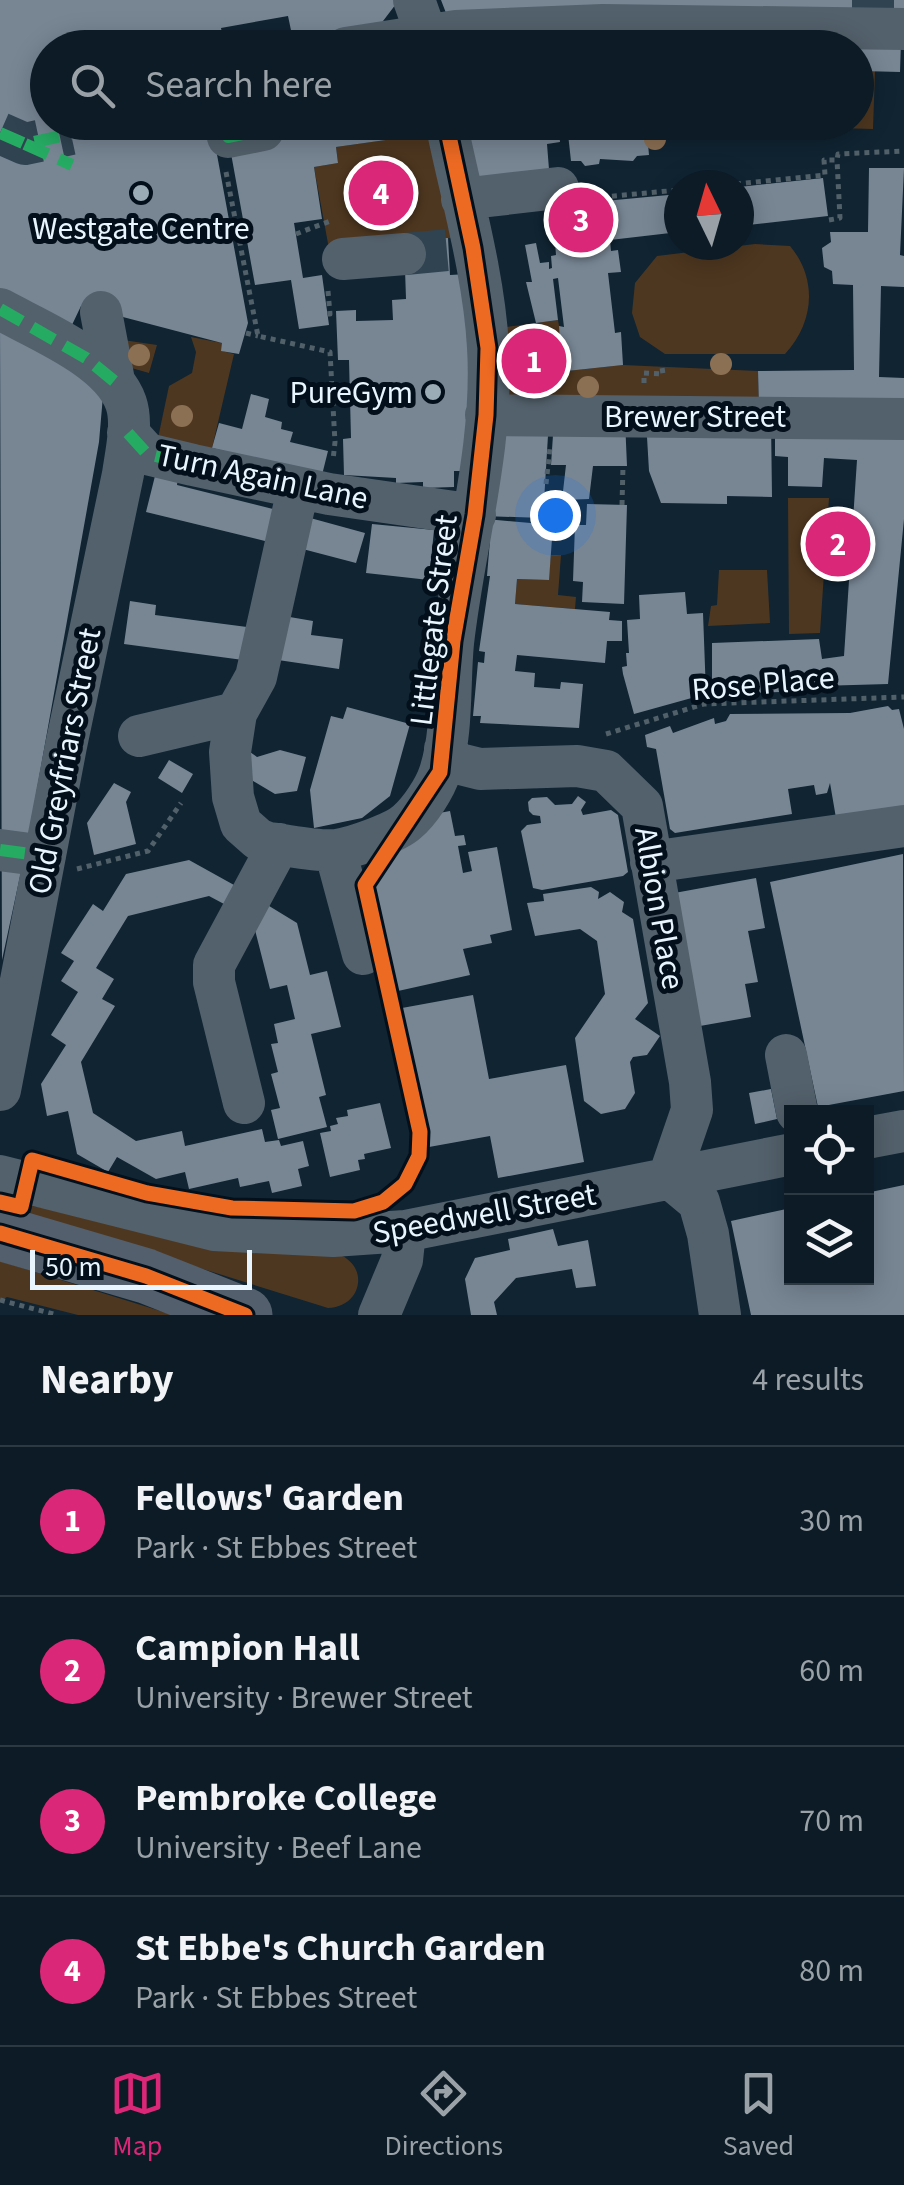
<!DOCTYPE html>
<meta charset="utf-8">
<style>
:root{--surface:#0c1b26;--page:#15242e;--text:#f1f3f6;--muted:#9aa1a7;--line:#2c3943;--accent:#db2777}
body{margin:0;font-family:"Source Sans 3",sans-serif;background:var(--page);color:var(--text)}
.controls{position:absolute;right:30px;bottom:30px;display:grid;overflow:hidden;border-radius:0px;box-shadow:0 5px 25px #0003}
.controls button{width:90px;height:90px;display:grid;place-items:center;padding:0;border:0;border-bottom:2px solid var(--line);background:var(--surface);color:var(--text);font:50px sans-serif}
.compass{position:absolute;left:664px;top:170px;width:90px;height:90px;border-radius:50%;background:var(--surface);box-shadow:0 5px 25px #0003;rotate:355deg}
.scale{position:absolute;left:30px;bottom:25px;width:222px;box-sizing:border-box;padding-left:10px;border:5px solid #e8f5ff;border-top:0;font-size:28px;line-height:35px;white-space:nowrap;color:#e8f5ff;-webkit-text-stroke:8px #030f1a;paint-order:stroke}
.you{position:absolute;left:555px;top:515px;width:35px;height:35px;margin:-25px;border:8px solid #fff;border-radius:50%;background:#1a73e8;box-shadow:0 0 0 15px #1a73e833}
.badge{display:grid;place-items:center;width:65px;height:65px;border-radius:50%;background:var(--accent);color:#fff;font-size:32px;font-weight:700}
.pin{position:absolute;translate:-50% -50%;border:5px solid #fff;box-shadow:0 2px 10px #0006}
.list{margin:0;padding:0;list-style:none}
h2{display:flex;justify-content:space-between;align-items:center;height:130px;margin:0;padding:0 40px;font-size:42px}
h2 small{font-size:32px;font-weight:400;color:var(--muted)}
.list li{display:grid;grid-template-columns:65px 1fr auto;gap:30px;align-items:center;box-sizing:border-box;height:150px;padding:0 40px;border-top:2px solid var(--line)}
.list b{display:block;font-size:38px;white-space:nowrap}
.list p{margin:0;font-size:32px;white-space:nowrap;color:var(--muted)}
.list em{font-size:32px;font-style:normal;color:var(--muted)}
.icon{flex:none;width:55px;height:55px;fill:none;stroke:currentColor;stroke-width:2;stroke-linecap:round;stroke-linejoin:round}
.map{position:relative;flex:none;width:904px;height:1315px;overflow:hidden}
.search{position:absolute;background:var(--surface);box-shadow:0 5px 25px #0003;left:30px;right:30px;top:30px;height:110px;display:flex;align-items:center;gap:25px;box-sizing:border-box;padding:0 35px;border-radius:55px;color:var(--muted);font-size:38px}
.sheet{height:730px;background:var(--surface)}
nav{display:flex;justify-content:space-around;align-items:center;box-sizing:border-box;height:140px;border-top:2px solid var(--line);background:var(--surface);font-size:28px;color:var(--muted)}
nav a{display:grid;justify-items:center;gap:5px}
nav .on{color:var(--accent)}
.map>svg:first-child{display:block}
.green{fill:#4e3720}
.building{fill:#788694}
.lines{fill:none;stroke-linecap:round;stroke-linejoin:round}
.minor-tunnel{stroke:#304351;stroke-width:42;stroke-dasharray:42 21;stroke-linecap:butt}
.path{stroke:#526069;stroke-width:5;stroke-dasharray:5 5;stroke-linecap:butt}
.minor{stroke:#53616c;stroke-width:42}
.major{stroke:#535f6c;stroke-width:55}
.quiet{stroke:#26ab63;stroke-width:12;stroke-dasharray:25 12;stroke-linecap:butt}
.cycleway-casing{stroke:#030f1a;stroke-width:21}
.cycleway{stroke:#ed6a23;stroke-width:15}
.tree{fill:#8c7054}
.poi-dot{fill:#9cacb7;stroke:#030f1a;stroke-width:4}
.labels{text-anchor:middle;stroke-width:10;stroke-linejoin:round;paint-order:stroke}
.poi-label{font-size:32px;fill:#e8f5ff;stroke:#030f1a}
.street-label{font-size:32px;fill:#e8f5ff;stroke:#030f1a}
</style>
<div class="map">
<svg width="904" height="1315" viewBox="0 0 904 1315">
<rect width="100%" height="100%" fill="#102432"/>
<path class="green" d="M862,71H875L873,129L803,127V123L856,122L857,78Z
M405,123H424L457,238L404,239L329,249L314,167L338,163L336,147L406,137Z
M755,244L790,246C818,279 814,323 785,354H665L640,337L632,313L635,283L657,256Z
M558,320L567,371L623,365L758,371L759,408L501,404L507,327Z
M191,337L222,343V351L234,354L212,448L158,438L169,386L192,373L196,352Z
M123,340L157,345L149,373L128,367Z
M788,498H829L820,633L789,634Z
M551,555H561L558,595L576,597L575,609L515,604L517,579L548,580Z
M719,570H767L770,623L708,626L711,606L717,605Z
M32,1206L338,1254C370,1266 362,1307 328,1308L30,1215Z
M0,1261L173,1315H78L7,1297L0,1301Z"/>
<path class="building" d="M0,0H399L380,25L292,35L288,16L221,28L225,48H48V122H160V127L211,122L248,323L239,354L221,351L222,343L81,306L71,327L0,292Z
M441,0H904V11L446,13Z
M901,41L900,72L862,71V78H856V48H495Z
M290,122H405L407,137L336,147L338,163L314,167L322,219L294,223L303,278L322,275L329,325L299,329L291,280L255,285L230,148L293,137Z
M465,122H500L501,132L559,129L560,142L547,144L550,182L476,184Z
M581,122H646L649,155L637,156L633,161L600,159L599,164L585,166L581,161H571L567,125Z
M869,168H904L900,255L904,256V287L881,286L879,377L904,378V412L759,408L758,371L854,370L853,285L833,284L832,271L824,267L822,248L831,242L830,232H868Z
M823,178L828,216L739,226V187Z
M679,194V232L610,240L611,251L618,250L621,272L608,273L615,333L621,332L623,365L567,371L564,343H560L559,326L564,327L558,278L553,279L558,320L536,323L526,282H532L525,245L536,243L540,263L549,262V269L552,268L551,256L556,255L552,206Z
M448,238L450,275L467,274L473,471H454V487L423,488V482L396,483V478L344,475L343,439L351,438L349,360H338L336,311L356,310V321L393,320L392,300L406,299L404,239Z
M0,327L104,384L99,442L28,839L2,960Z
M251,394L269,399L265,417L282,422L281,429L293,432L290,442L328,451L322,475L212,448L219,423L242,429Z
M492,419H549L543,518L484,516Z
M554,420H625L627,466H593L589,499L562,500L566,465H551Z
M646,420H771L772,497L727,496V504L661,503L649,471Z
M775,427L904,431V519L888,684L819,686V691L712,694V643L819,639L822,659L844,656L857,460L824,458L822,487L788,486V457L775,456Z
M156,472L178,478L177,485L277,510L269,542L146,512Z
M587,504L627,505L624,604L582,602L583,582L573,581L575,525H586Z
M303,516L365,533L356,563L295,547Z
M486,519L553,525L549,580L517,579L515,604L610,612L609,620L622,621V641H607L605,663L517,655L515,671L535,673L534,687L560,689L561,682L583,684L579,728L480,723L481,716H473L478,662L484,663L485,652L479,651L490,576H487L490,540Z
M372,524L434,530L429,580L366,573Z
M685,592L687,614L703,613L706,694L634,714L623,674L622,667L627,666L626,653H629L627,620L640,619L639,595Z
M130,601L156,605L155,615L247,627L243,660L124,644Z
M284,616L313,621L311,635L343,639L339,669L278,660Z
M888,706L892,710L899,709L904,729V812L836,818L830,783L827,793L816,795L814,785L788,789L792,814L675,833L670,829L656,749L647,747L645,735L670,726L673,733L714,718L715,724L726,721L730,714L850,713Z
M347,707L410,724L390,796L362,818L314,828L310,790L331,716L343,719Z
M280,750L306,757L297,791L275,794L238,772L250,752L257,757Z
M169,760L193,774L182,793L158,778Z
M114,783L131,792L126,802L136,844L94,855L87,823Z
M578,796L586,802L581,810L583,815L611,810L618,815L628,872L623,876L542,890L533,888L521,831L527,825L541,823L540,816L533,815L529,811L528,802L532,798L547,797L555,805L572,804Z
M450,811L455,836L464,835L466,845L458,846L463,873L472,871L468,852L497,847L512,930L490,935L492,943L463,949L470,975L398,991L372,889L423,816Z
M903,854L904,1091L818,1107L770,882Z
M189,860L234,885L224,904L209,896L128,916L96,968L114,979L102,999L115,1006L81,1062L93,1113L136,1141L182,1131L185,1146L262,1129L265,1142L279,1140L281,1146L303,1141L309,1166L298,1169L302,1186L272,1193L269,1181L240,1187L238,1178L189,1189L185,1172L156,1179L117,1157L108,1172L77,1154L68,1111L47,1116L41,1084L66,1045L51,1035L78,992L61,981L74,961L61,953L93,904L103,911L126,874Z
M756,878L765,928L748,931L758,982L745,984L751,1017L700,1026L669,894Z
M591,887L599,892L598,899L610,892L624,902L622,912L633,919L648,1003L635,1019L660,1036L647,1055L633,1057L630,1062L635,1093L625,1109L601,1114L584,1101L575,1038L605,994L597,941L580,929L535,936L527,903L544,901L543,894Z
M256,898L297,923L310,975L327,971L341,1027L311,1034L326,1095L319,1097L327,1127L278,1139L271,1110L280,1108L271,1074L278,1072L271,1044L278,1043L274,1024L295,1019L287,985L270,989L253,922Z
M473,995L489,1079L566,1065L584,1162L498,1178L490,1136L429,1147L402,1008Z
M771,1089L777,1119L755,1124L749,1093Z
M380,1103L391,1148L364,1154L365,1159L358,1160L360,1170L330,1177L320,1133L331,1131L330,1126L338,1124L336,1118L348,1116L347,1110Z
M904,1185V1315H751L731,1221L791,1208V1278H866V1193Z
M553,1229L558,1246L588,1240L596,1286L576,1288L572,1269L516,1278L494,1302L497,1315H471L465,1279L475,1258L510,1250L508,1239Z"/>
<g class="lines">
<path class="minor-tunnel" d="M873,11V0
M0,133L25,144L71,134
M405,254L449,250"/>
<path class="path" d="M226,172L258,336L330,352L335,442L333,460
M726,185L825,175L824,160H837L838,154L904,151
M592,198L679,190
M829,220L840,218L837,160
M296,234L333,220
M328,314H330L328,291
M246,333L258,336
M644,383V373L663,374L662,367
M546,484L550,448
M622,505L623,466
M606,734L704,704L904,697
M77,869L148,851L181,803
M0,1300L57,1315"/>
<path class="minor" d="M414,0L431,48
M346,48L456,31L603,25L904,29
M226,128L228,137L263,130L262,122
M462,199L558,188
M343,259L405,254
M0,309C38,330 111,359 126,403C133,423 126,453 123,474L66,746L0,1090
M101,312L114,381
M486,415L904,419
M128,433L147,454L193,465L329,494L475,515
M298,489L256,677L236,713L230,752L233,797L241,824L258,839L268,843C287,845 318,852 336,850C352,848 395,833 407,822C420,811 435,788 440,772C453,732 449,684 453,643C464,545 494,447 488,347C484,274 461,195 446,122
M139,736L236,713
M445,749L456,763L480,769L577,766L606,771L642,806L690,1082L692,1110L669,1177
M0,850L45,856
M335,850L363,954
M651,862L904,826
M786,1055L797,1112
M244,1103L214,982V965L279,844
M866,1138L904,1131
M0,1176L214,1230L333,1236L405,1231L792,1154
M669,1177L699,1202L708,1234L720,1315
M379,1315L402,1260L405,1231"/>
<path class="major" d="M0,1233L146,1276L245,1315"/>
<path class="quiet" d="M226,128L228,137L263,130L262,122
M0,133L25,144L71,134
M25,144L72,165
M0,309L86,358L114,381
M128,433L147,454L193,465
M0,850L45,856"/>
<g class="cycleway-casing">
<path id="cycleway" d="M0,1202L21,1207L32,1160L147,1193L232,1208L354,1211L383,1202L405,1184L419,1156L420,1132L365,885L440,772L453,641L475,515L486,415L488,348L473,248L446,122
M0,1233L146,1276L245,1315"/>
</g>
<use href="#cycleway" class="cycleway"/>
</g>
<g class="tree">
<circle cx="655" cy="139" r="11"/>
<circle cx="139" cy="355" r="11"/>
<circle cx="721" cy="364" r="11"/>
<circle cx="588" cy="387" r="11"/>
<circle cx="182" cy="416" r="11"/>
</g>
<g class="poi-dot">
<circle cx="141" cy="193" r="10"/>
<circle cx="433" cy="392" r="10"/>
</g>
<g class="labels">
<g class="poi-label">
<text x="141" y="239">Westgate Centre</text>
<text x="413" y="403" text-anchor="end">PureGym</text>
</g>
<g class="street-label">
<text x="695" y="427">Brewer Street</text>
<text transform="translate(263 476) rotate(12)" y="11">Turn Again Lane</text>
<text transform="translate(433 620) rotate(-83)" y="11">Littlegate Street</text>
<text transform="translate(763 683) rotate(-5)" y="11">Rose Place</text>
<text transform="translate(64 761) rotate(-79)" y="11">Old Greyfriars Street</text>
<text transform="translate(660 908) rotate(80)" y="11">Albion Place</text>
<text transform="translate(484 1213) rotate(-10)" y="11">Speedwell Street</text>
</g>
</g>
</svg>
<div class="controls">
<button><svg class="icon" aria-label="locate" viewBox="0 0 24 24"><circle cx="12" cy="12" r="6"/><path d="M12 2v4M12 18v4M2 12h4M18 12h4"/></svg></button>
<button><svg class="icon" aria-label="layers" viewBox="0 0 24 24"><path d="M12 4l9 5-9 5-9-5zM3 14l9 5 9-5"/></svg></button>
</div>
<svg class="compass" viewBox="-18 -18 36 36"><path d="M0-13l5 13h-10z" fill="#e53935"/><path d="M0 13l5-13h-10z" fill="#9aa1a7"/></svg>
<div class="scale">50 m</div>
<div class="you"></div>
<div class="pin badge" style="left:534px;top:361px">1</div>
<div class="pin badge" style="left:838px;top:544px">2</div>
<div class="pin badge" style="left:581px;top:220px">3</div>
<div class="pin badge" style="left:381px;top:193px">4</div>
<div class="search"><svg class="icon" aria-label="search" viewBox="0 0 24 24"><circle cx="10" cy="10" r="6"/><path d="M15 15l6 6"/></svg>Search here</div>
</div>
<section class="sheet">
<h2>Nearby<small>4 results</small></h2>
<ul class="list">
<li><span class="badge">1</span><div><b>Fellows' Garden</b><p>Park · St Ebbes Street</p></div><em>30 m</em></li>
<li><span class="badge">2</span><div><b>Campion Hall</b><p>University · Brewer Street</p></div><em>60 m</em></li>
<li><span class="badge">3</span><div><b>Pembroke College</b><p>University · Beef Lane</p></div><em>70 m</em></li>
<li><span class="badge">4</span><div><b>St Ebbe's Church Garden</b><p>Park · St Ebbes Street</p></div><em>80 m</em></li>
</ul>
</section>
<nav>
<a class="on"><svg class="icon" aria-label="map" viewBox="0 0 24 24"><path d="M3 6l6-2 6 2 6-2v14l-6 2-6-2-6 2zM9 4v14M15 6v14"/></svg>Map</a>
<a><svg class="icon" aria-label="directions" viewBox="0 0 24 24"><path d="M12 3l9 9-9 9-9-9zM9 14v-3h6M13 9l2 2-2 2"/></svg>Directions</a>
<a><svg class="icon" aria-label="saved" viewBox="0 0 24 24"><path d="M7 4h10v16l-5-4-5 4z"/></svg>Saved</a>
</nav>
